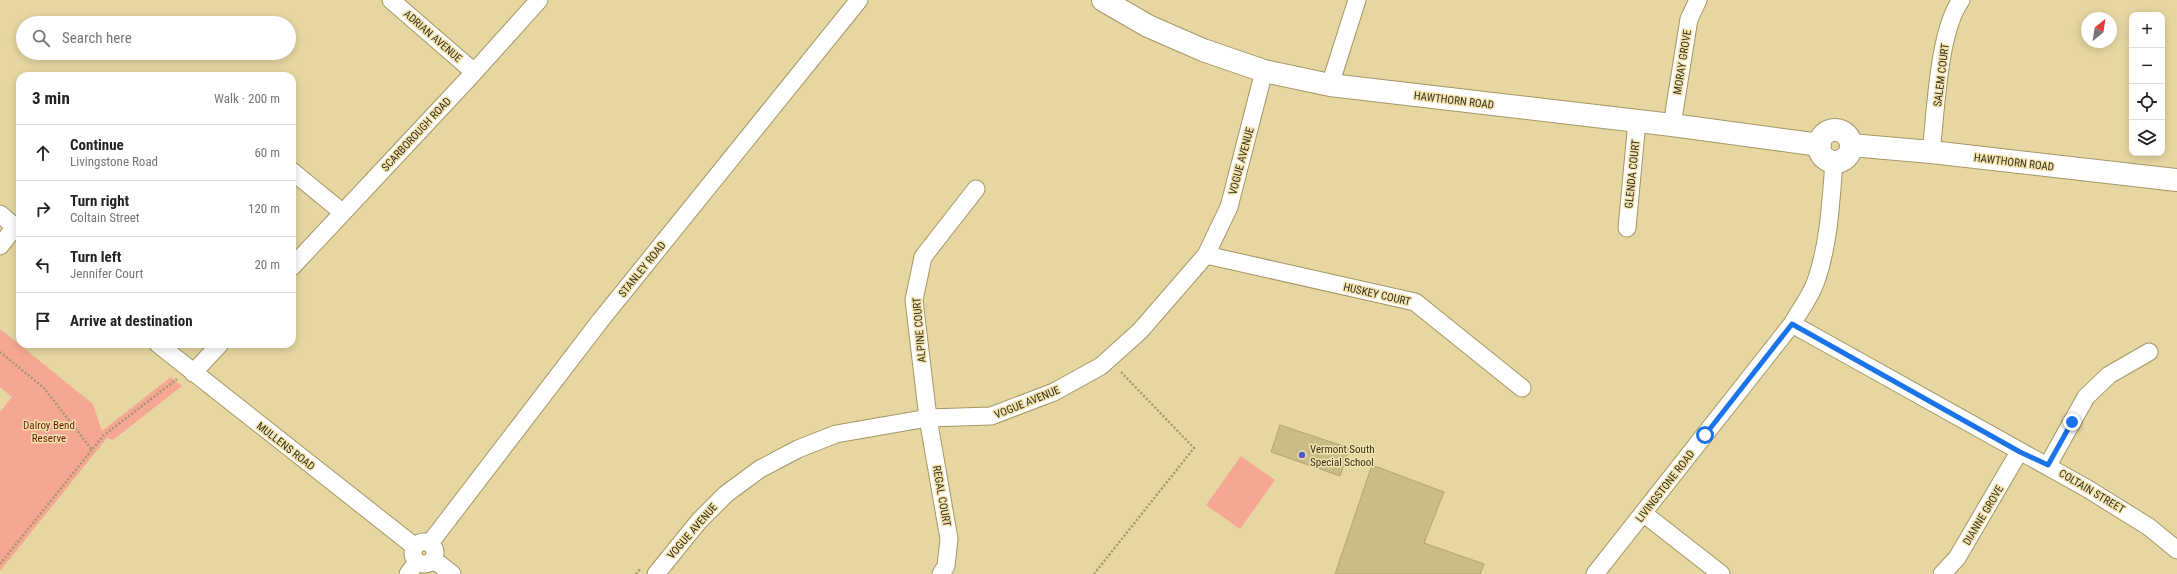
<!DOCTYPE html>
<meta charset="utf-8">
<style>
:root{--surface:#fff;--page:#f6f6f6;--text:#222;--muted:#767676;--line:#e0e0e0}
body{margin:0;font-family:"Roboto Condensed",sans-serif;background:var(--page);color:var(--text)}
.controls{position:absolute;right:12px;top:12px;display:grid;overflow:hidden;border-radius:8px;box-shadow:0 2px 10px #0003}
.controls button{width:36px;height:36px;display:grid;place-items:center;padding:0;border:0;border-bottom:1px solid var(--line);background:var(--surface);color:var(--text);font:20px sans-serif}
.compass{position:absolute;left:2081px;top:12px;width:36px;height:36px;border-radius:50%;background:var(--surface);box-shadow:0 2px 10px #0003;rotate:30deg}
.stop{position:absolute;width:12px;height:12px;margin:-9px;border:3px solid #1a73e8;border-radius:50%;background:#fff}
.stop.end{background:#1a73e8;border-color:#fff;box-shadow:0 1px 4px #0008}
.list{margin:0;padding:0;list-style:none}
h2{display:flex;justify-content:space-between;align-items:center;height:52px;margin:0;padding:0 16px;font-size:17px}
h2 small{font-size:13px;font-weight:400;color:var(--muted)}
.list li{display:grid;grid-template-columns:26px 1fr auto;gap:12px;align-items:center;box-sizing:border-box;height:56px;padding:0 16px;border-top:1px solid var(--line)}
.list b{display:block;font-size:15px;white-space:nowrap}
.list p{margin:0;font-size:13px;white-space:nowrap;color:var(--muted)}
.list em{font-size:13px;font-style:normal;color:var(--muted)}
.icon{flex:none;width:22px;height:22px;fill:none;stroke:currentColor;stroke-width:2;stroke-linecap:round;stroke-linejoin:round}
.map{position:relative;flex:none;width:2177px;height:574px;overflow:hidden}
.search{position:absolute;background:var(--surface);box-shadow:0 2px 10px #0003;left:16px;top:16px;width:280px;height:44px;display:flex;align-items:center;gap:10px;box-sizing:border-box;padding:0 14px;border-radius:22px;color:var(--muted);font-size:15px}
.panel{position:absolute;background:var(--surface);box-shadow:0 2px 10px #0003;left:16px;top:72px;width:280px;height:276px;border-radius:12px}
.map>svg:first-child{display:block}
.green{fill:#f5a794}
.building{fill:#cabc87;stroke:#b4a571}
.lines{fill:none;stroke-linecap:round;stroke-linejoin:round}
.minor-casing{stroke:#a49663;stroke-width:19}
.secondary-casing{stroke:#a49663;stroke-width:24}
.path{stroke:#a2976e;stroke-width:2.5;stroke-dasharray:2 2;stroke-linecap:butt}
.minor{stroke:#fff;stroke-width:17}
.secondary{stroke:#fff;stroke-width:22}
.route{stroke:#1a73e8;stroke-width:5}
.poi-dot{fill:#4e58ce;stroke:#f3e4af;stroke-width:1.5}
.labels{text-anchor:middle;stroke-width:3;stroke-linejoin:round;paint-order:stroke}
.street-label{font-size:11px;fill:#352f1a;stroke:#f3e4af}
.park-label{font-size:11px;fill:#6a1500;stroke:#f3e4af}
.poi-label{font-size:11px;fill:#352f1a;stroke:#f3e4af;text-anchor:start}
</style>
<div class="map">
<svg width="2177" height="574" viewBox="0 0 2177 574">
<rect width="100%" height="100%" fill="#e6d7a2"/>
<path class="green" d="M0,329L93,404L102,431L171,377L182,386L113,440L107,438L0,571V412L12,397L0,387Z
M1241,456L1275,480L1240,529L1206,505Z"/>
<path class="building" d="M1280,425L1349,448L1340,476L1271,452Z
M1372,465L1444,492L1424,543L1484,564L1480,574H1335Z"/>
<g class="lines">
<g class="minor-casing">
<path id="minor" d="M391,0L474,72
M1330,85L1357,0
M1672,125L1689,19L1698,0
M1931,152C1936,112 1938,32 1961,0
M292,171L342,212
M0,214L20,231
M1627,228L1637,121
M0,246L15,227
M1206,255L1415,302L1522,388
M292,267L467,80L539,0
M1792,324L2088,489L2149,527L2177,550
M158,344L414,546
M193,373L220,344
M2048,465L2086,397L2109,375L2149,352
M1643,513L1721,574
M413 553a11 11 0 1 1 22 0a11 11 0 1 1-22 0Z
M430,543L600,321L859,0
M433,559L452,574
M408,574L417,562
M656,574L699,521L726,494L760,469L798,449L836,434L928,418L991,416L1054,392L1101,366L1140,331L1206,255L1229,207L1264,71
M941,574L946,566L949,539L928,418L914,300L923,257L976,189
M1595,574L1792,324C1800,310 1811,296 1816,281C1829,244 1831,200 1834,162
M1942,574L1957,558L2019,452"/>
</g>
<g class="secondary-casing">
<path id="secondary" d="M1103,0L1148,26L1203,50L1264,71L1330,85L1672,125L1820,145
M1819 146a16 16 0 1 1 32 0a16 16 0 1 1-32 0Z
M1851,145L1931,152L2177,180"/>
</g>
<path class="path" d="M0,352L44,388L92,450
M0,564L103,436L177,379
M636,574L641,568
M1094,574L1194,448L1120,371"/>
<use href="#minor" class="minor"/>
<use href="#secondary" class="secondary"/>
</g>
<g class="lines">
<path class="route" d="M1705,435L1792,324L2020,452L2048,465L2072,422"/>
</g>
<circle class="poi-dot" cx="1302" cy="455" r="4"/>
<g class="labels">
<g class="street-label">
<text transform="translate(433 36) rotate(41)" y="4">ADRIAN AVENUE</text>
<text transform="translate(1682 62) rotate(-81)" y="4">MORAY GROVE</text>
<text transform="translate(1941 75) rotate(-83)" y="4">SALEM COURT</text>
<text transform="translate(1454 100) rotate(7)" y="4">HAWTHORN ROAD</text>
<text transform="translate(416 134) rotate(-47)" y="4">SCARBOROUGH ROAD</text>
<text transform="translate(1241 161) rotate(-75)" y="4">VOGUE AVENUE</text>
<text transform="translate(2014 162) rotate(7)" y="4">HAWTHORN ROAD</text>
<text transform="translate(1632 174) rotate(-84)" y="4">GLENDA COURT</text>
<text transform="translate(642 269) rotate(-51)" y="4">STANLEY ROAD</text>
<text transform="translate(1377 294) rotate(13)" y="4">HUSKEY COURT</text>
<text transform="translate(919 330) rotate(-95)" y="4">ALPINE COURT</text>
<text transform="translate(1027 402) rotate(-22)" y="4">VOGUE AVENUE</text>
<text transform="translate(286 446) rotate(38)" y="4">MULLENS ROAD</text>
<text transform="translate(1665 486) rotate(-52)" y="4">LIVINGSTONE ROAD</text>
<text transform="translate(2092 491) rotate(31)" y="4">COLTAIN STREET</text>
<text transform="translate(942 496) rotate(80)" y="4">REGAL COURT</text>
<text transform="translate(1983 515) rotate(-59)" y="4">DIANNE GROVE</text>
<text transform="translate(692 531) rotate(-49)" y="4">VOGUE AVENUE</text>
</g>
<g class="park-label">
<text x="49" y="429">Dalroy Bend<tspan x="49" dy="13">Reserve</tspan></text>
</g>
<g class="poi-label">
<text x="1310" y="453">Vermont South<tspan x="1310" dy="13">Special School</tspan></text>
</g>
</g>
</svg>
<div class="controls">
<button>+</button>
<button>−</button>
<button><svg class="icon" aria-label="locate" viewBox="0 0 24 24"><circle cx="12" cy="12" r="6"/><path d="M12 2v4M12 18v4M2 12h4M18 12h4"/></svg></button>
<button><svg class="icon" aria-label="layers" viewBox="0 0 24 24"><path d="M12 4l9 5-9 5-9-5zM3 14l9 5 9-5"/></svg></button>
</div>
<svg class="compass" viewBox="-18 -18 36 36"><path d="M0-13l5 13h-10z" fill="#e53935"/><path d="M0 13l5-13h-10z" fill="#767676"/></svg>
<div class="stop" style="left:1705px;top:435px"></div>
<div class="stop end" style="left:2072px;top:422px"></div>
<div class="search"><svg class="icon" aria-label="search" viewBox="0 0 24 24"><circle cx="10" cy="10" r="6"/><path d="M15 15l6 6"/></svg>Search here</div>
<section class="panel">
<h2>3 min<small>Walk · 200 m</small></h2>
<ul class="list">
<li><svg class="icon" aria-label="ahead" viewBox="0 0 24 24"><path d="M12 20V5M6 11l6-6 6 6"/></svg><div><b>Continue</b><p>Livingstone Road</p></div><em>60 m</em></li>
<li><svg class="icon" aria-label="right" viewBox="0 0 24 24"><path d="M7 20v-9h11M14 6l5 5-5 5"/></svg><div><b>Turn right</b><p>Coltain Street</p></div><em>120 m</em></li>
<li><svg class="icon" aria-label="left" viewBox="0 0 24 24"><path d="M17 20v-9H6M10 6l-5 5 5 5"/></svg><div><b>Turn left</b><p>Jennifer Court</p></div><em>20 m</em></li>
<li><svg class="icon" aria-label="arrive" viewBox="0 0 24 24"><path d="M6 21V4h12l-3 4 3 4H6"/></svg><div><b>Arrive at destination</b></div></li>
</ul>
</section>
</div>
